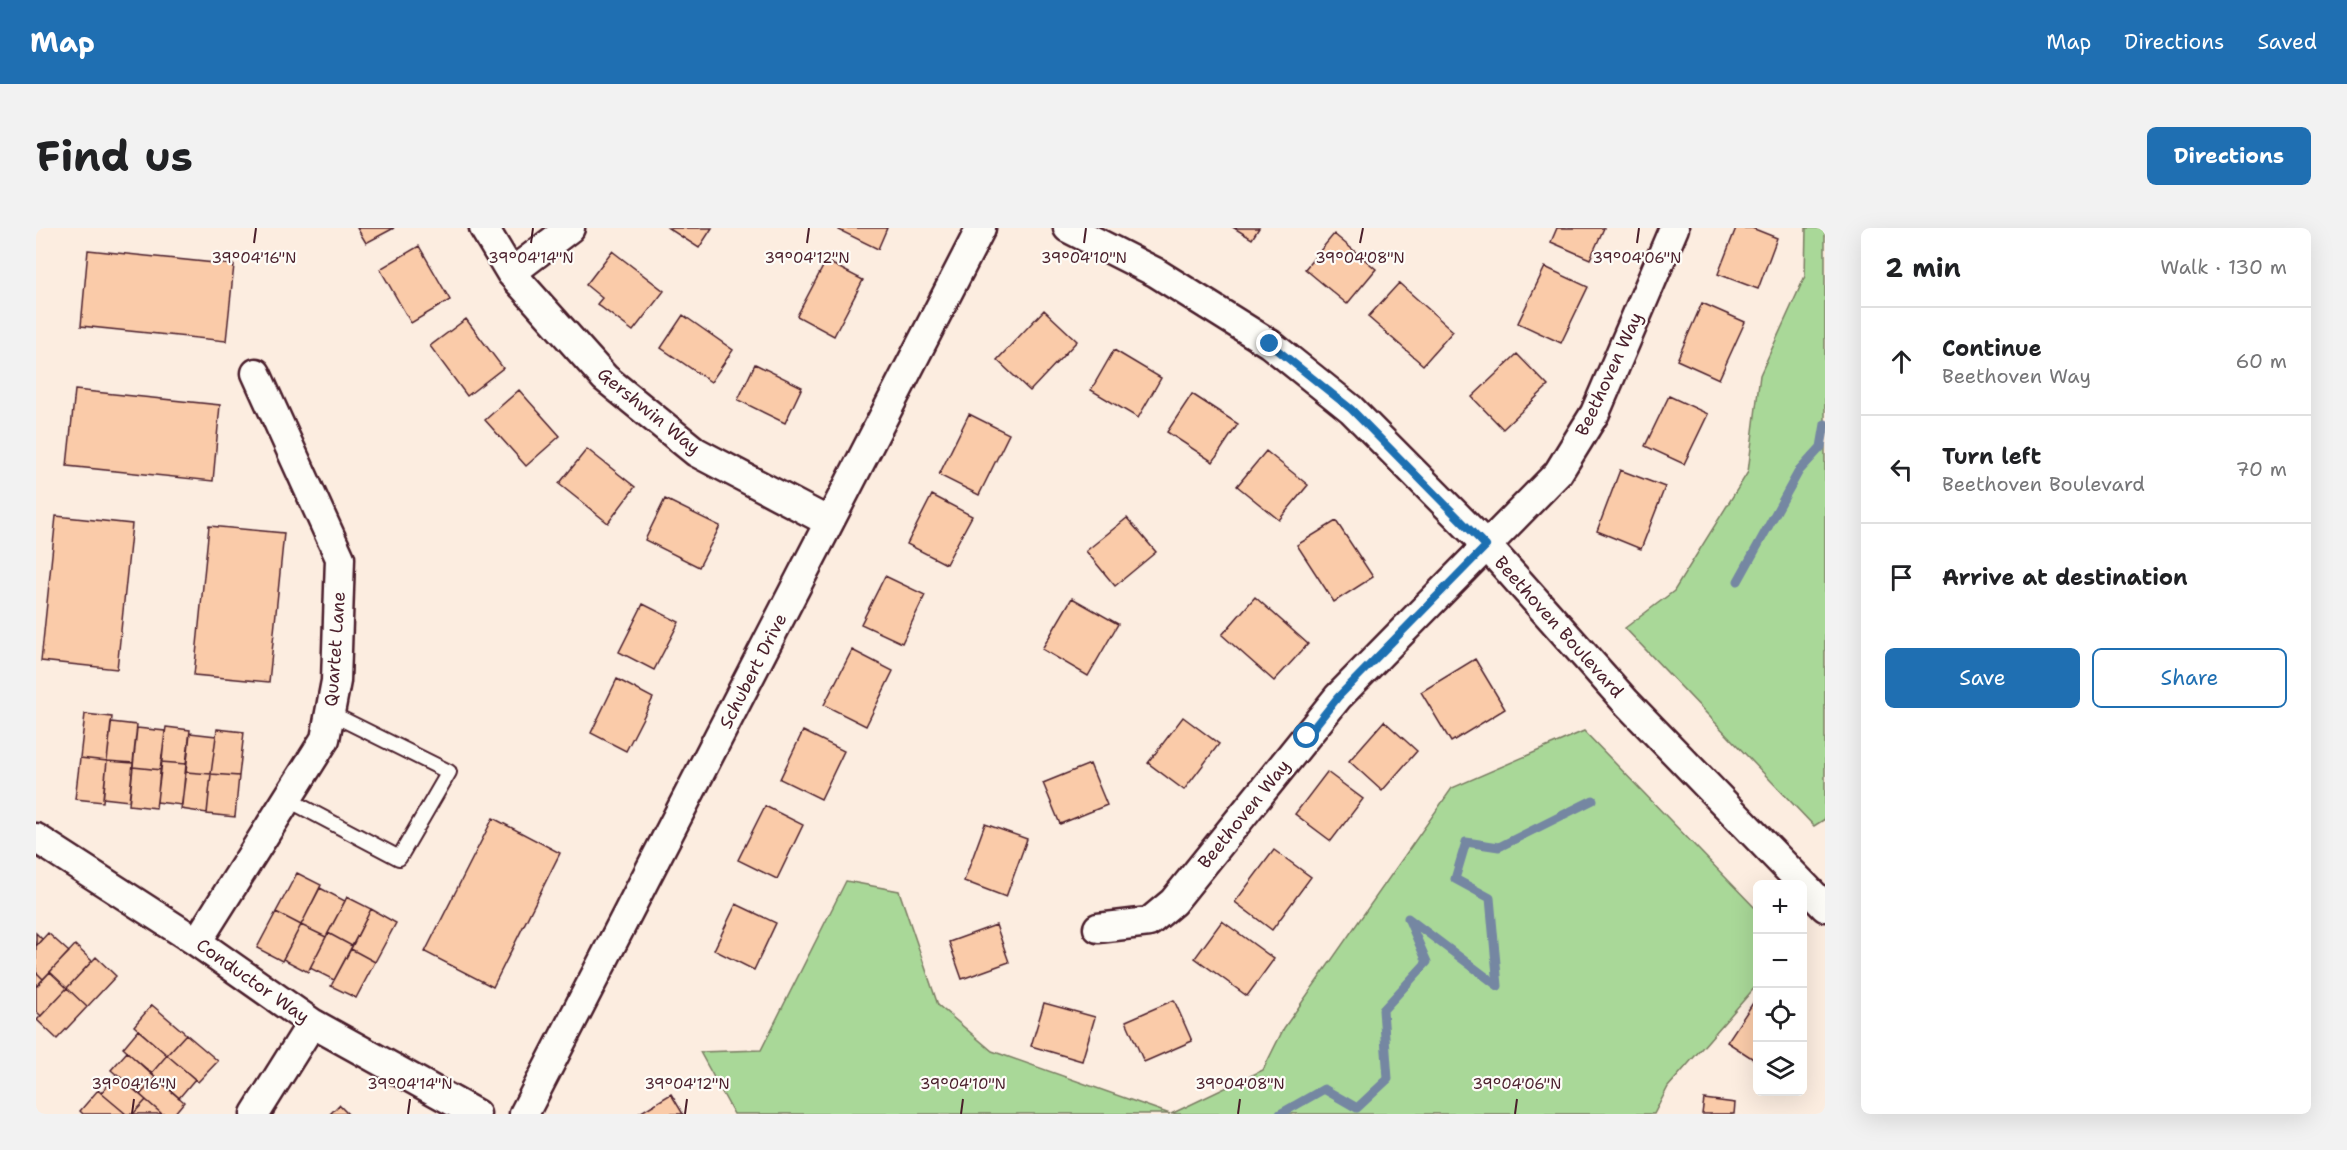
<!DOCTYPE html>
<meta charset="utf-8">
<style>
:root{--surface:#fff;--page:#f2f2f2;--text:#202124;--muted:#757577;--line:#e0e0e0;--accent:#1f6fb2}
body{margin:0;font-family:"Shantell Sans",sans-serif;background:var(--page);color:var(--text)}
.controls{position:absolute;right:18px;bottom:18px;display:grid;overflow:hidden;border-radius:9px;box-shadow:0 6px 24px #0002}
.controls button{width:54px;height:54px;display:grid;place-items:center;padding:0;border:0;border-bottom:2px solid var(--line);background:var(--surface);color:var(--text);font:30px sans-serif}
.stop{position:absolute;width:18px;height:18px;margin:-14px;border:4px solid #1f6fb2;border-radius:50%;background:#fff}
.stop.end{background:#1f6fb2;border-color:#fff;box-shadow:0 2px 6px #0008}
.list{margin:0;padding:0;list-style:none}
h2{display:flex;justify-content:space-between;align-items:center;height:78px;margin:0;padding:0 24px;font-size:26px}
h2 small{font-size:20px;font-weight:400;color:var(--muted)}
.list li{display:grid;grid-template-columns:39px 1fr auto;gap:18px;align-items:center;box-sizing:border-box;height:108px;padding:0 24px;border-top:2px solid var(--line)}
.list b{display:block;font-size:22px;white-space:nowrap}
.list p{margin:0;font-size:20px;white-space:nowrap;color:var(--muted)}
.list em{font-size:20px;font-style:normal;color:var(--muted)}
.actions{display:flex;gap:12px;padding:18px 24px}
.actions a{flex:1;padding:14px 0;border:2px solid var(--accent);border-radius:9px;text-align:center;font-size:21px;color:var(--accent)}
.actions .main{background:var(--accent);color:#fff}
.icon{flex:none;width:33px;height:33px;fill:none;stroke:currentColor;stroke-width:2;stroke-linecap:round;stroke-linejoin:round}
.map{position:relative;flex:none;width:1789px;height:886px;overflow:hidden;border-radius:9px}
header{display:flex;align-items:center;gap:36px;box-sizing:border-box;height:84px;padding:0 30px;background:var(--accent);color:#fff}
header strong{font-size:28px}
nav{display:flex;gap:33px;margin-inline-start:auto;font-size:21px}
.intro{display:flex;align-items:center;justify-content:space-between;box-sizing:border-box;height:144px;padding:0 36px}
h1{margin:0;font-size:42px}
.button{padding:15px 27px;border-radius:9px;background:var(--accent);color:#fff;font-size:21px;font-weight:700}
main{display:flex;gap:36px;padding:0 36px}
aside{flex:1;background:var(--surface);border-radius:9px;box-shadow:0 6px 24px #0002}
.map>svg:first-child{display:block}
.green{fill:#a9d898;stroke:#7a7c62;stroke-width:1.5}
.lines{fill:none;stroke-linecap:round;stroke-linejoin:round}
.stream{stroke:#7587a2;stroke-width:9}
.building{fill:#facba9;stroke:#4a1f2b;stroke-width:1.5}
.service-casing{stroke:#4a1f2b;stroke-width:18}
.minor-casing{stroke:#4a1f2b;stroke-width:33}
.service{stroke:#fdfcf7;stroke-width:14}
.minor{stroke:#fdfcf7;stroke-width:28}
.route{stroke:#1f6fb2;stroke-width:8}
.ticks{fill:none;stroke:#4a1f2b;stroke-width:2}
.labels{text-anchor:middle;stroke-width:4.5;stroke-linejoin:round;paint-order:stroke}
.street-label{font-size:18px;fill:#4a1f2b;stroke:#fdfcf7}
.ticks-label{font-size:15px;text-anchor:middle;fill:#4a1f2b;stroke:#fdfcf7;stroke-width:4.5;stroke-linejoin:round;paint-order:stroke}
</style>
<header>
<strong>Map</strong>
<nav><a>Map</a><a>Directions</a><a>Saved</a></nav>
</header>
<div class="intro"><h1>Find us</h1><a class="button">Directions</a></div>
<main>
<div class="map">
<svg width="1789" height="886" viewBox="0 0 1789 886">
<rect width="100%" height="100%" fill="#fcede0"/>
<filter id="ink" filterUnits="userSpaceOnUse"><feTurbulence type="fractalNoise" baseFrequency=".0167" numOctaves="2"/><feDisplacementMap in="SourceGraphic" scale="12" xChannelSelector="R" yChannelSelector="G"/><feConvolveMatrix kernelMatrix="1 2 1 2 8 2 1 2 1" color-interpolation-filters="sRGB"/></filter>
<g filter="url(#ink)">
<path class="green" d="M1770,0H1789V591L1778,598L1589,400L1638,363L1712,244L1724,147L1769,48Z
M1548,503L1721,682V757L1632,859L1618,886H1135L1227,842L1248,800L1416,560Z
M810,653L863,663L902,777L956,823L1134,886H698L664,824L725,822Z"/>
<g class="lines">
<path class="stream" d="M1702,353L1763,243L1785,219L1789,196
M1244,886L1288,861L1321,880L1352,851L1347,782L1391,734L1372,690L1462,758L1454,670L1419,651L1430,614L1463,619L1557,572"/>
</g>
<path class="building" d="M321,0H358L330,15Z
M632,0H676L663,20Z
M804,0H851L842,21L803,2Z
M1198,0H1223L1216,11Z
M1521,0H1568L1554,31L1515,14Z
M1700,0H1716L1741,10L1722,61L1682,46Z
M1298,6L1340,41L1311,76L1269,41Z
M383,18L414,72L375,95L344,41Z
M52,22L198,37L190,113L45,98Z
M576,23L628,63L597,103L561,76L566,70L550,57Z
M790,33L827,52L798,108L761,88Z
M1509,39L1552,59L1525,115L1482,95Z
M1363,55L1417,103L1387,137L1332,89Z
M1666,75L1709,94L1683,151L1641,132Z
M1008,82L1041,113L994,163L961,132Z
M647,87L697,122L675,154L625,120Z
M430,91L467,140L431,168L394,118Z
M1078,122L1125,150L1102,190L1055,162Z
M1481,126L1512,158L1467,201L1436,169Z
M719,136L766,159L749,195L702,172Z
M39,162L184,177L177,253L31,238Z
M483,162L524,208L490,238L449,192Z
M1156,166L1202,196L1177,234L1131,204Z
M1633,168L1672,186L1648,236L1609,218Z
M933,186L973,206L943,267L903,247Z
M551,221L599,259L572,295L523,256Z
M1230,223L1272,257L1243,292L1201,258Z
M1584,242L1629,259L1605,321L1561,303Z
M896,267L936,288L910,336L871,316Z
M629,271L684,298L663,339L609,312Z
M20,288L96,296L81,441L5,433Z
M1091,290L1120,324L1079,358L1050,323Z
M1300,293L1337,349L1298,374L1261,317Z
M173,298L248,305L233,454L158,447Z
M849,348L889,367L866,415L825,396Z
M1219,369L1272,416L1238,453L1186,407Z
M1036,370L1082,396L1052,448L1006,421Z
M607,376L643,394L618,442L583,424Z
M816,422L857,443L830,498L788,477Z
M1439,431L1469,481L1415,514L1385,464Z
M581,451L617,470L590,523L555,505Z
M49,486L76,489L71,533L44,530Z
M1147,489L1183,516L1148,562L1112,535Z
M1348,493L1381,523L1346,563L1313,533Z
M75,494L101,497L97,535L71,533Z
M130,499L154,502L150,536L125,534Z
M101,500L129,503L125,542L97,539Z
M181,501L208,504L203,548L175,546Z
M767,503L808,523L785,571L744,551Z
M154,505L180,508L175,546L150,544Z
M44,530L71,533L67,574L39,571Z
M71,533L97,535L93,573L67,570Z
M125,534L150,536L146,577L121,574Z
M1054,536L1071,577L1024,596L1007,555Z
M97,539L125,542L120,580L93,577Z
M150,544L175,546L171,585L145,581Z
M1291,544L1327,571L1295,613L1259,586Z
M175,546L203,548L199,589L171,586Z
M729,578L767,597L741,651L702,632Z
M457,590L524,625L457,759L389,724Z
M949,596L991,611L970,669L928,653Z
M1238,622L1275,649L1236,702L1199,674Z
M261,645L285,657L265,697L240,684Z
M284,660L309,673L290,709L265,697Z
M311,669L335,681L316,718L292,705Z
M700,676L740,695L718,742L678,722Z
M335,681L360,695L339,734L315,721Z
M240,684L265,697L246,733L221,720Z
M1186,693L1238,731L1211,768L1159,730Z
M265,697L290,709L272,744L247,731Z
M960,697L973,734L926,751L913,714Z
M0,705L6,711L0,718Z
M12,705L33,724L7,751L0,744V718Z
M292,705L316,718L298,752L274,740Z
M39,717L56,733L31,760L14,744Z
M315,721L339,734L320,770L295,758Z
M60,729L80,748L51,779L31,760Z
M0,744L7,751L0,759Z
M14,744L31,760L5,788L0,783V759Z
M31,760L51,779L21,811L1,792Z
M1138,772L1156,813L1108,834L1090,793Z
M1719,772L1722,773V834L1691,814Z
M1008,775L1059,789L1046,833L995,818Z
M116,777L150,806L131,827L98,798Z
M102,802L131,827L115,846L87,820Z
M150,806L182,833L162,854L131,827Z
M91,824L120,849L104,867L75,842Z
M131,827L159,851L143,870L115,846Z
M81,846L110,872L97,886H90L65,865Z
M120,849L148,874L138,886H126L104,867Z
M62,862L65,865L90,886H47L44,883Z
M635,866L647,886H602Z
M1668,871L1699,875L1698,886H1666Z
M110,872L126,886H97Z
M303,877L312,886H294Z"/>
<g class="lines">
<g class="service-casing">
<path id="service" d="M251,571L363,630L413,544L294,485"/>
</g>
<g class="minor-casing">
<path id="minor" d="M448,0L475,45L569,150L660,224L793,294
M1032,0L1119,44L1234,116L1315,181L1451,318L1590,474L1789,679
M475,45L534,0
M0,610L161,714L276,795L440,886
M1062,700L1113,694L1137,674L1302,469L1522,245L1559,185L1638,0
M161,714L289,511L300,453L304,330L220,145
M219,886L276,795
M488,886L945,0"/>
</g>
<use href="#service" class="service"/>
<use href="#minor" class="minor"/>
</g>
</g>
<g class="lines" filter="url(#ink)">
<path class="route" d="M1234,116L1315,181L1450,318L1302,469L1271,508"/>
</g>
<path class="ticks" d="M218,15L220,0M495,15L497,0M771,15L773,0M1048,15L1050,0M1324,15L1327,0M1601,15L1603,0M96,886L98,871M372,886L374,871M649,886L651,871M925,886L927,871M1202,886L1204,871M1479,886L1481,871"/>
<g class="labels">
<g class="street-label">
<text transform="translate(1573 146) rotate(-65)" y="6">Beethoven Way</text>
<text transform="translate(613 183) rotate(39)" y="6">Gershwin Way</text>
<text transform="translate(1523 399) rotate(48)" y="6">Beethoven Boulevard</text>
<text transform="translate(299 421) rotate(-86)" y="6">Quartet Lane</text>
<text transform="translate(717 443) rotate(-63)" y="6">Schubert Drive</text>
<text transform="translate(1208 586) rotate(-51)" y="6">Beethoven Way</text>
<text transform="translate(217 753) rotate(35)" y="6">Conductor Way</text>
</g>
</g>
<g class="ticks-label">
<text x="218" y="35">39°04'16"N</text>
<text x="495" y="35">39°04'14"N</text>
<text x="771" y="35">39°04'12"N</text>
<text x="1048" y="35">39°04'10"N</text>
<text x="1324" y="35">39°04'08"N</text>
<text x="1601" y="35">39°04'06"N</text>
<text x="98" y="861">39°04'16"N</text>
<text x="374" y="861">39°04'14"N</text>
<text x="651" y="861">39°04'12"N</text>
<text x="927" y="861">39°04'10"N</text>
<text x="1204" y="861">39°04'08"N</text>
<text x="1481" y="861">39°04'06"N</text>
</g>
</svg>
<div class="controls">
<button>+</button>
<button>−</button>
<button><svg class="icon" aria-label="locate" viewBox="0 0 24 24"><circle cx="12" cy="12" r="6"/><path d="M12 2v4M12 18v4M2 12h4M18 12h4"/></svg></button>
<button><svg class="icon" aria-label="layers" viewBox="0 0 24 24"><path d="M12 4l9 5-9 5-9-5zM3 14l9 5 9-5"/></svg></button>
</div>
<div class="stop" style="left:1271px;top:508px"></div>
<div class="stop end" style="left:1234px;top:116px"></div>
</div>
<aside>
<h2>2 min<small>Walk · 130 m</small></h2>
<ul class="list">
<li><svg class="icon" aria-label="ahead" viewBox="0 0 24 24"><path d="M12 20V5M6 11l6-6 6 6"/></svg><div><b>Continue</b><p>Beethoven Way</p></div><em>60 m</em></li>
<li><svg class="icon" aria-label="left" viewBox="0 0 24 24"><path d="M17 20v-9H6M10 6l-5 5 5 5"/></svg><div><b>Turn left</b><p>Beethoven Boulevard</p></div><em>70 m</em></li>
<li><svg class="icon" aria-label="arrive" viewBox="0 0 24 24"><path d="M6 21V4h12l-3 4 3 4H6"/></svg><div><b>Arrive at destination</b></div></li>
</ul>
<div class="actions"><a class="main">Save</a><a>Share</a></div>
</aside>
</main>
